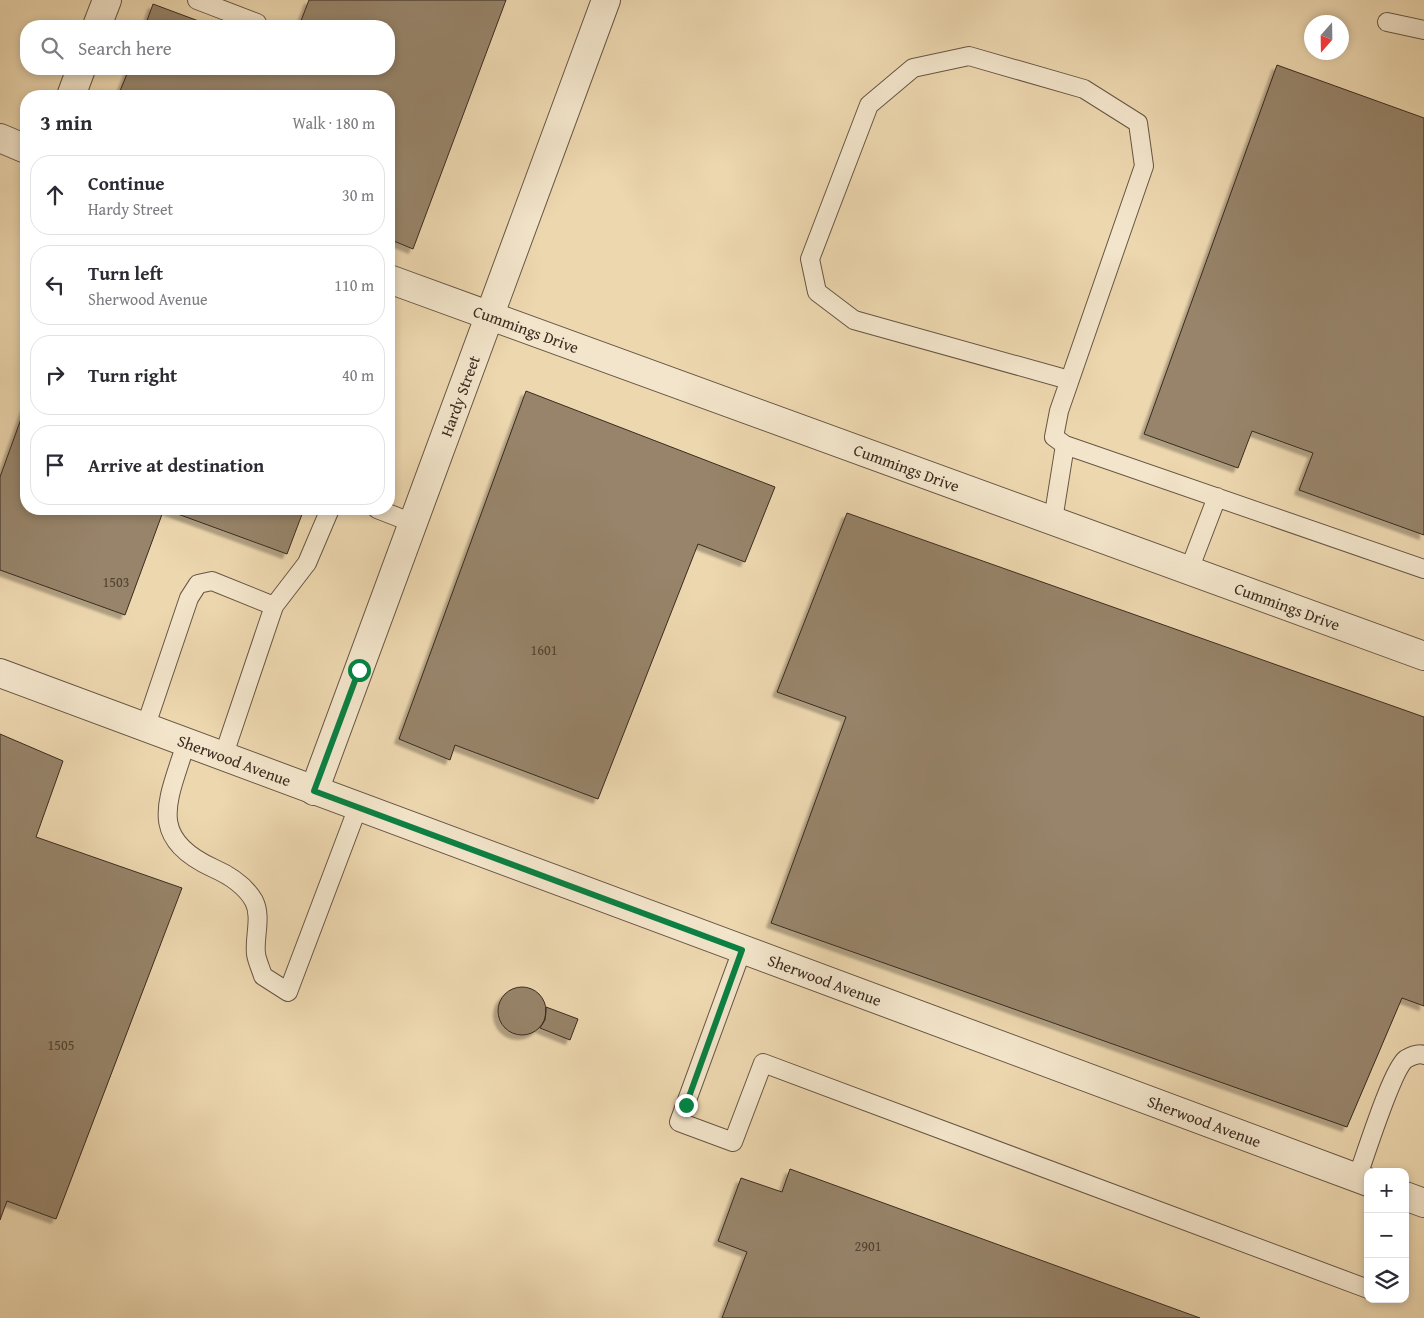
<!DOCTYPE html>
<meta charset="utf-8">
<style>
:root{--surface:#fff;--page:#f7f7f7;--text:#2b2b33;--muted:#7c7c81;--line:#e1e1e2}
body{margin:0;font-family:"Gentium Book Plus",serif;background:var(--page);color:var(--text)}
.controls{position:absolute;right:15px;bottom:15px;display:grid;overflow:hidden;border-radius:10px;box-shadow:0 2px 8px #0003}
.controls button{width:45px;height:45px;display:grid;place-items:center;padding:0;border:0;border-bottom:1px solid var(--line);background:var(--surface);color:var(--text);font:25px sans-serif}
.compass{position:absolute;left:1304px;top:15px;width:45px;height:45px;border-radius:50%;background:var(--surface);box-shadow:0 2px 8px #0003;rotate:200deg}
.stop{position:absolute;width:15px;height:15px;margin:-11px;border:4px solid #0b8043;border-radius:50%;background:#fff}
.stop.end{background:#0b8043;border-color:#fff;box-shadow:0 1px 5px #0008}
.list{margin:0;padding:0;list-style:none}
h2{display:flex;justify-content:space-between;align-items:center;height:65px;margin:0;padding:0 20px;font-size:21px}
h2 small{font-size:16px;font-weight:400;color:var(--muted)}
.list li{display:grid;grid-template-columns:32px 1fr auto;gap:15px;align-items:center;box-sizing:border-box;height:80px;margin:0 10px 10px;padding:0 10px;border:1px solid var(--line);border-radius:20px}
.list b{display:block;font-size:19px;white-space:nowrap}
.list p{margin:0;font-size:16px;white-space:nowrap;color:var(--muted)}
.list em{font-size:16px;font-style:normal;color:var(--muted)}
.icon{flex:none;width:28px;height:28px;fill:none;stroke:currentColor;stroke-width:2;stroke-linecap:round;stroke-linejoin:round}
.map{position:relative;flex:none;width:1424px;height:1318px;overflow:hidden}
.search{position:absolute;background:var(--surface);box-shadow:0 2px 8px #0003;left:20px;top:20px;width:375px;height:55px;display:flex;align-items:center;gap:12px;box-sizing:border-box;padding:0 18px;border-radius:20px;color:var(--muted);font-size:19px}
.panel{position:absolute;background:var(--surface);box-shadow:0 2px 8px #0003;left:20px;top:90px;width:375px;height:425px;border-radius:20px}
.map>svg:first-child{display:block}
.building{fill:#97846a;stroke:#3a2b20;filter:url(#shadow)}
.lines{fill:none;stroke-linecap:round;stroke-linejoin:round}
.service-casing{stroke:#675644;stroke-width:20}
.minor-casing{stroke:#675644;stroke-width:30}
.tertiary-casing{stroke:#675644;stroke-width:30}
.service{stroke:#f3e5cb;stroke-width:18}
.minor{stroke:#f3e5cb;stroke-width:28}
.tertiary{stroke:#f3e5cb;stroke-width:28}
.route{stroke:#0b8043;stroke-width:6}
.labels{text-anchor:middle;stroke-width:4;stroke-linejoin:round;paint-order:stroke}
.number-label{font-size:14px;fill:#514132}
.street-label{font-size:16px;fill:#3a2b20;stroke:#f3e5cb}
</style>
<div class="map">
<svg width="1424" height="1318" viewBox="0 0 1424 1318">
<defs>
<filter id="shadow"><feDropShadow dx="-4.5" dy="4.5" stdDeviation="1" flood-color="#0004"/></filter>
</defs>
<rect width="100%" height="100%" fill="#edd7af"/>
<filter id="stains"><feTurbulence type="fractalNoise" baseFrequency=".004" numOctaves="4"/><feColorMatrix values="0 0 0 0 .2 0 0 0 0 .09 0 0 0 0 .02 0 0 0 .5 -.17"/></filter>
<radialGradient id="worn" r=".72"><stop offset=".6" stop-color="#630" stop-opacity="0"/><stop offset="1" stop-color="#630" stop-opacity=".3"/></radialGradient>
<path class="building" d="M309,0H506L413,249L389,239V96H118L129,69H389V26H299Z
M153,4L212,26H145Z
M1277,65L1424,118V535L1299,490L1313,453L1252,431L1238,468L1144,434Z
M526,391L775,487L745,562L698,544L598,799L455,745L450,760L399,739Z
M26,405V509H164L125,615L0,570V477Z
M164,509H304L287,554Z
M847,513L1424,717V1006L1402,998L1347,1127L771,923L846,717L777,692Z
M0,734L63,761L36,837L182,888L56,1219L7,1201L0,1220Z
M498 1011a24 24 0 1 1 48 0a24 24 0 1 1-48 0Z
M546,1007L578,1019L570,1040L540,1028L545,1020Z
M790,1169L1200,1318H722L747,1252L718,1241L741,1178L782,1192Z"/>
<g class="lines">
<g class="service-casing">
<path id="service" d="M197,0L257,23
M1387,22L1424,30
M1069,380L854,320L817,292L810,259L869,105L913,68L969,56L1084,89L1138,123L1144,166L1059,411L1054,437L1065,445L1424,569
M377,509L413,523
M1053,520L1065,445
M1189,570L1217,497
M274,606L307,563L330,509
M145,728L189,598L198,584L212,581L274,606L223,757
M186,743C169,799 145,837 213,868C229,875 245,885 254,901C262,917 254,937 256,954C257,961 261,969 263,976L288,992L358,807
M742,950L679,1122L733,1142L763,1063L1368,1289
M1357,1178C1365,1157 1392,1069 1406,1059C1411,1056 1419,1053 1424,1055"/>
</g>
<g class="minor-casing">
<g id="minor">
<path d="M97,26L107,0"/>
<path d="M71,96L81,69"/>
<path d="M0,138L26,149"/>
<path id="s1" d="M389,279L1424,656"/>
<path id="s2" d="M314,791L606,0"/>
</g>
</g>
<g class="tertiary-casing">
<g id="tertiary">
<path id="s3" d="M0,673L1368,1182"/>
<path d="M1405,1196L1424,1203"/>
</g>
</g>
<use href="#service" class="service"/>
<use href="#minor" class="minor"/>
<use href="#tertiary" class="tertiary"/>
</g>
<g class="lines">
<path class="route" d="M359,670L314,791L742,950L686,1105"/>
</g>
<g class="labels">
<g class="number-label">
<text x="116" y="587">1503</text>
<text x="544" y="655">1601</text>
<text x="61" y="1050">1505</text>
<text x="868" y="1251">2901</text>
</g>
<g class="street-label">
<text dy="6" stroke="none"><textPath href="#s1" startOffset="146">Cummings Drive</textPath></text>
<text dy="6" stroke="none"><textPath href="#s2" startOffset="421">Hardy Street</textPath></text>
<text dy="6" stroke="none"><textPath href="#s1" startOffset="551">Cummings Drive</textPath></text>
<text dy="6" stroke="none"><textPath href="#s1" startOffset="956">Cummings Drive</textPath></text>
<text dy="6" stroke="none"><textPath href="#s3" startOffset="250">Sherwood Avenue</textPath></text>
<text dy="6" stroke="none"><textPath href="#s3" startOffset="880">Sherwood Avenue</textPath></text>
<text dy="6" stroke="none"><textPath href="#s3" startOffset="1285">Sherwood Avenue</textPath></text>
</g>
</g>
<rect width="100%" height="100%" filter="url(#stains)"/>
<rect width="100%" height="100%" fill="url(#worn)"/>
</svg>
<div class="controls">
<button>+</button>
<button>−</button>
<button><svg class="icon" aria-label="layers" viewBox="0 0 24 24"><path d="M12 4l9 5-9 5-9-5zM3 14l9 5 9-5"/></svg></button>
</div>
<svg class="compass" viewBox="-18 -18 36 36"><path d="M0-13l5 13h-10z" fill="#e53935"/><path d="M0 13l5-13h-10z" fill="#7c7c81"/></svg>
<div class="stop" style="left:359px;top:670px"></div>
<div class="stop end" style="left:686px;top:1105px"></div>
<div class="search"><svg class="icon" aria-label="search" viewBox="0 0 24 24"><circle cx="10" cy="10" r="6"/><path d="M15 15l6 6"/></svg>Search here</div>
<section class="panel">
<h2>3 min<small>Walk · 180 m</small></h2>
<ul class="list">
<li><svg class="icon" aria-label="ahead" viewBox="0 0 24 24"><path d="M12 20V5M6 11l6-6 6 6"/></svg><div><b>Continue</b><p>Hardy Street</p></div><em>30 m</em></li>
<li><svg class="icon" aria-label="left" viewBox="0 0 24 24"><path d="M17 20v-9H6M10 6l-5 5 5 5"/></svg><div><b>Turn left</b><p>Sherwood Avenue</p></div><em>110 m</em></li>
<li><svg class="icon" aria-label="right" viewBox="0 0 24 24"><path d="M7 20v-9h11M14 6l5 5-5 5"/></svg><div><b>Turn right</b></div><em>40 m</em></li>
<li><svg class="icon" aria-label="arrive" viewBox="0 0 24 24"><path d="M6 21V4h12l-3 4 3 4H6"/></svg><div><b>Arrive at destination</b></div></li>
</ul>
</section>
</div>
